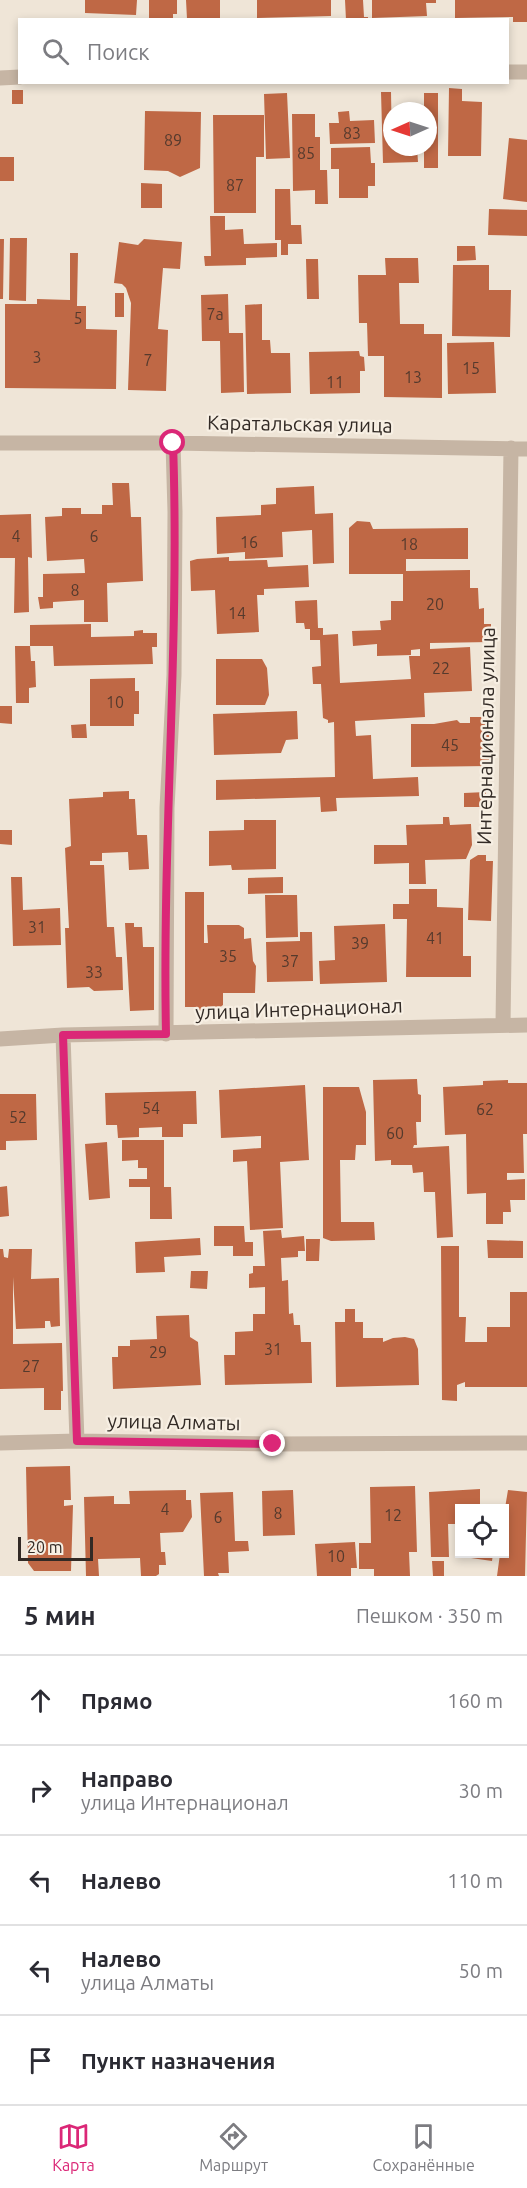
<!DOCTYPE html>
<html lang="ru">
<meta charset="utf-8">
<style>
:root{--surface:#fff;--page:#f2f2f3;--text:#2b2b33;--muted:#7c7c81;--line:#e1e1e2;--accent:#db2777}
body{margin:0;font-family:Ubuntu,sans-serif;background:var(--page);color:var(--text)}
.controls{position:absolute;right:18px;bottom:18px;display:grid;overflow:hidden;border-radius:0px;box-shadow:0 3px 9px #0003}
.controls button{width:54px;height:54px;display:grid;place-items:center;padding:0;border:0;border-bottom:2px solid var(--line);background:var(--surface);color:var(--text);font:30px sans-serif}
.compass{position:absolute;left:383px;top:102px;width:54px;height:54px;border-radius:50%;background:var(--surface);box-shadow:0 3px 9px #0003;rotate:267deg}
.scale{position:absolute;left:18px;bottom:15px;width:75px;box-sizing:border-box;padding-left:6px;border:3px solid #322a25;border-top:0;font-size:16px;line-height:21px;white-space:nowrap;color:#322a25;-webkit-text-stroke:4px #f7efe3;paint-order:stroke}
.stop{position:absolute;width:18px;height:18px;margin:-14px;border:4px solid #db2777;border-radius:50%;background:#fff}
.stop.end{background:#db2777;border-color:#fff;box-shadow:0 2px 6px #0008}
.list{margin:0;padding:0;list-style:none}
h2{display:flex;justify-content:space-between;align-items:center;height:78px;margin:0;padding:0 24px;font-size:26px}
h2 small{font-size:20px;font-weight:400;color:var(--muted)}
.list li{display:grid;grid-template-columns:39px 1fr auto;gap:18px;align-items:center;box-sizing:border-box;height:90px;padding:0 24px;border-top:2px solid var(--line)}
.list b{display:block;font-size:22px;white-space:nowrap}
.list p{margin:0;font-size:20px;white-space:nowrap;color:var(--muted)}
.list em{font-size:20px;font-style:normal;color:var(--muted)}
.icon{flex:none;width:33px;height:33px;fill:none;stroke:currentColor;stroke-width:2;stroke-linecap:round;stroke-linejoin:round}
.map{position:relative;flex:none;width:527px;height:1576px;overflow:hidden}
.search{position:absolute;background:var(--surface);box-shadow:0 3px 9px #0003;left:18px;right:18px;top:18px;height:66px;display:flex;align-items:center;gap:15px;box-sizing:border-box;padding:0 21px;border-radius:0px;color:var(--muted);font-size:22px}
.sheet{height:528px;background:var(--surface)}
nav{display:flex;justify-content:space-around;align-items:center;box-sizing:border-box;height:84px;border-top:2px solid var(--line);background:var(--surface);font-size:16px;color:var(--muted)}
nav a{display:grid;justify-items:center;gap:3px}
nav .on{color:var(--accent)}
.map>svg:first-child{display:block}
.building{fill:#bf6845}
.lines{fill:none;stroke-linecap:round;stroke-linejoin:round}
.minor{stroke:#c6b5a4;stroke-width:15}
.route{stroke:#db2777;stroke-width:8}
.labels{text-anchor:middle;stroke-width:4.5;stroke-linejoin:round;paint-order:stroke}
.number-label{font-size:16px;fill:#553a2d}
.street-label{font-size:20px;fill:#322a25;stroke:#f7efe3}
</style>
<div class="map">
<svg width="527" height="1576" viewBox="0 0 527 1576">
<rect width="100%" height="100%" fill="#efe5d7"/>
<path class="building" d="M85,0H137L136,15L85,13Z
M149,0H177V14H173V20H149Z
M186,0H220V18L187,19Z
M257,0H331V16L257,18Z
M345,0H363L364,17H368V20H346Z
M372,0H436V3H426L427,16L372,18Z
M455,0H527V22H513V17L455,18Z
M449,88L462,89V101L482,102L481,156H448Z
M12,90H23V104H12Z
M381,92H391L392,147H417L418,162L383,163Z
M287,93L290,158L266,159L264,94Z
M424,93H438V168H424V147H428V111H424Z
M145,111L201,112L200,168L180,177L168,171L144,170Z
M349,111L350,121L374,120L375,143L330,144L329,123H339L338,112Z
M292,114H315V137H320V170H327L328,204H315V190L293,191Z
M213,115H264V157H256V213H214Z
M509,138L527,140V202L503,199Z
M370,147L371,163H375V186H368V198H339V169H331V148Z
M0,157H14V181H0Z
M141,183L162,184V208H141Z
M275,189H290L291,225H301L302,244H288V255H281V240H275Z
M489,209L527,210V236L488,235Z
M210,216H225V230L243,229L244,244L277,243V257L246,258V265L205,266L204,256H211Z
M10,238H27L26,301L9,300Z
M0,239H4L3,299H0Z
M144,239L182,242L180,269L163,268L158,329L168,330L166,391L128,390L131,303L126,288L122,284L114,283L119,242L138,245Z
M457,246H475L476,260L457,261Z
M70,253H78L77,306H86V329L117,330L116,389L5,388V304H37V299L70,300Z
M385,258H418L419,283H399L400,324H424V334H442V398L384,397V356H368L367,323H359L358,275H386Z
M306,259H318L319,299H307Z
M453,265H489V290H511L510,337L452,336Z
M115,293H124V317H115Z
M228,294L229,333H243L244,392L221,393L220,341H202L201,295Z
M262,304V340H270L271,353H290L291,393L247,394L245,305Z
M494,342L496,393L448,394L447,343Z
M359,351L360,356L364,357L365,371H360V393L310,394L309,352Z
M112,483H129L131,517H141L143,581L107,583L108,622H84V600L53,602V608L40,609L38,597H43V574L85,573L84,559L47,561L45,517L62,516V508H81V514H102V505H113Z
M314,486L315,514L333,513L334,563L313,564L312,530L282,532L283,557L245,559V552L217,554L216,517L261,515V505L276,504V488Z
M31,514L32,558L28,557L29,612L14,613L15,558H0V515Z
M357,521L370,522L373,529L468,528V559H406V571L470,570V588H478L479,609L484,608V624H491V642L430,643V649L470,647L472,691L424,693L425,717L355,721L356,736L371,735L373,779L418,777L419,796L336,798L337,811L321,812L320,797L216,800V780L335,777L334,722L328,723V720L323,718L321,684H313L312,667L321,666L320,640H310V629H305L304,623H296L295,601L317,600L318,628H323V635L338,634L340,683L411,679L409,656H420V649L411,650V655L377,656V644L353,646L352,631L381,630L380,621L391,620V601H403V574H349V528Z
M229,557V561L267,560L268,567L308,565L309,587L264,589V595H257L259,632L217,634L215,590L191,591L190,561L197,559Z
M91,624V637L134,636V631L143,630V633H157V647H152L153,664L54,666L53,646H30V625Z
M15,646H30L31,661H35L36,687L29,688V703H16Z
M216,659H262L267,668L269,695L265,705H216Z
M135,678V691H139V714H134V726H90V679Z
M0,706H12V724L0,723Z
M297,711L298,739L286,740L281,753L214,755L213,714Z
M470,717H489V766L411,767V724H434L457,720L460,723H470Z
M86,724L87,738H72L71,725Z
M129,791V799H135L137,835H147L149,869L129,870L128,852L102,853V861H90V865H104L107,927H114L116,957H122L123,990L94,991L89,987L67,988L65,928H69L65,848L71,846L69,799L103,797V792Z
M486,792V807H464V793Z
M443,817H449L450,825L471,824L472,845L466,859L425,860L426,884H409V863L374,864V845H407L406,825L443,824Z
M244,820H276V869L232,870L231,865L209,866V831L244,830Z
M0,830H12V845L0,844Z
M478,855H486V861H493L491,921L468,920L470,860Z
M11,877H22L23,910L60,908L61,945L13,946Z
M283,877V893L248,894V878Z
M409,889H437V907L463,908V956H471V977H406L407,919H393V904H409Z
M185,892H204V943H208L207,925H239L244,928V939L251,938L253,961L256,966L255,993H223V1005L215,1011L200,1013L195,1007H185Z
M265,895H297L298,937L266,938Z
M125,923H134V927H142L143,947H154V1010L130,1011Z
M385,924L387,982L320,984L319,961L335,960L334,926Z
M300,932H312L313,981L267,982L266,942L300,941Z
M417,1079L418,1094L421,1095V1122H416L417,1145H414L413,1148L449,1146L453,1237L437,1238L435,1192H424L423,1172L413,1173L412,1165H391V1160L375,1161L373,1080Z
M508,1080V1083H527V1134H523L524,1173H507V1180L525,1179V1200H510L511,1212H503V1224H486V1193L467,1194L466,1134L445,1135L443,1087L483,1085V1081Z
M305,1085L309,1160L280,1162L283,1228L250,1230L247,1161L233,1162V1150L261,1148V1136L221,1138L219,1090Z
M323,1087H359L366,1112V1145H356L355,1160H340L341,1222H374L375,1240L331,1241L323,1238Z
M196,1091L197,1124H183V1137H162V1127L139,1128V1137L118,1138L117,1125H106L105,1093Z
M0,1094H36L37,1140L6,1141V1150H0Z
M122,1140H164V1187H171L172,1219H150V1187H129V1179H147V1168H138V1160L122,1161Z
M107,1142L110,1198L89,1200L85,1144Z
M7,1186L9,1216L0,1217V1187Z
M214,1226H244L245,1242H253V1256H233V1246H214Z
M281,1230L282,1238L304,1236L305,1251H298V1257L281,1258L282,1281L288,1280L289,1314L293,1313L294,1325H300L301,1342H311L312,1383L225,1385L224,1355H235V1332L253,1331V1314H265V1287L249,1288V1274L253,1273V1266H265L263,1231Z
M200,1238L201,1255L164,1257L165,1272L136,1273L135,1242Z
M306,1239H320L319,1261H306Z
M487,1240L523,1241V1258H488Z
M441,1246H459V1317H466L465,1342H487V1327H510V1292H527V1387H465V1382L457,1385V1401L442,1400Z
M0,1249H3L4,1257L8,1258L9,1249H32L31,1279L59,1278L60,1326L51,1327L50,1321H45V1328L16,1329L13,1277V1344L62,1343L63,1391H61V1410H44V1388L0,1389Z
M191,1271H208L207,1289L190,1288Z
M345,1309H355V1322H363V1338H383V1342L393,1338L405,1337L414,1339L418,1349L419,1385L336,1387L335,1322H345Z
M189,1315L190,1337L198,1342L201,1385L113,1389L112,1357H118V1346H130V1340L157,1339L156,1316Z
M70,1466L71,1500H64V1506L73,1505L71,1571H34L28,1563L26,1467Z
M415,1486L417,1552H409L410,1576H374V1569H359V1543H371L370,1487Z
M480,1489V1508H460V1524H448L449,1557H431L429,1492Z
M186,1490V1500H191L192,1517L183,1532L160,1533L161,1552H165L166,1565H159V1574L156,1576H141L140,1558L98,1559L99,1576H86L84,1497L114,1496V1504H130L129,1491Z
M293,1490L295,1535L263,1536L262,1491Z
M508,1490L527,1492L525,1576H497L500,1554H504V1514Z
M233,1492L235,1541H248L249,1551L228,1552L229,1573H218L219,1576H204L200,1493Z
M355,1542L357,1568H351V1576H317L315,1544Z
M472,1554H493L492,1561L471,1558Z
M432,1561H444V1576H433Z"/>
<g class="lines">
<path class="minor" d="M508,72H527
M0,78L20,77
M0,443H173L527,449
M503,1025L511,448
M166,1034L167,808L174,675L175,512L173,443
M63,1035L77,1441
M0,1039L63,1035L527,1025
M0,1443L77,1441L273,1444L527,1443"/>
</g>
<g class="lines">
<path class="route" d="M173,443C180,640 162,837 166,1034L63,1035L77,1441L273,1444"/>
</g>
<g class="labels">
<g class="number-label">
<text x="352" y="139">83</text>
<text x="173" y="146">89</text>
<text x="306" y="159">85</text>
<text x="235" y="191">87</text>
<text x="215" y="320">7а</text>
<text x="78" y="324">5</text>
<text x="37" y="363">3</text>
<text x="148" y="366">7</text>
<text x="471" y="374">15</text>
<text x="413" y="383">13</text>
<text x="335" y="388">11</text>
<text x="16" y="542">4</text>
<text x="94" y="542">6</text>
<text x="249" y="548">16</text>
<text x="409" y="550">18</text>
<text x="75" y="596">8</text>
<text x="435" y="610">20</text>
<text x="237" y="619">14</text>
<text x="441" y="674">22</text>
<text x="115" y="708">10</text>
<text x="450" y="751">45</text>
<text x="37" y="933">31</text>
<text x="435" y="944">41</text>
<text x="360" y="949">39</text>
<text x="228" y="962">35</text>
<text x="290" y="967">37</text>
<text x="94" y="978">33</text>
<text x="151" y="1114">54</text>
<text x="485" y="1115">62</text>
<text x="18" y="1123">52</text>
<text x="395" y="1139">60</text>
<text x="273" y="1355">31</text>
<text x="158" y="1358">29</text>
<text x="31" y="1372">27</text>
<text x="165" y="1515">4</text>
<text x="278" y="1519">8</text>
<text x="393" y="1521">12</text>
<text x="218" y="1523">6</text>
<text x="336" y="1562">10</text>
</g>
<g class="street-label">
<text transform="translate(300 424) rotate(1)" y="7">Каратальская улица</text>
<text transform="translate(486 736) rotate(-89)" y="7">Интернационала улица</text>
<text transform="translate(299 1009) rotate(-2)" y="7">улица Интернационал</text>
<text transform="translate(174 1422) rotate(1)" y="7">улица Алматы</text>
</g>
</g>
</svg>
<div class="controls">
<button><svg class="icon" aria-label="locate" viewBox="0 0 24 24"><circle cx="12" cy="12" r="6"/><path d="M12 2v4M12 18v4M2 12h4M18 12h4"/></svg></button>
</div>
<svg class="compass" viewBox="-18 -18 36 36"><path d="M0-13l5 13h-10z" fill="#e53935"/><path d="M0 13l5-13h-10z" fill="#7c7c81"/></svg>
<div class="scale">20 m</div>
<div class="stop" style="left:173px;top:443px"></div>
<div class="stop end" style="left:273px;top:1444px"></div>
<div class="search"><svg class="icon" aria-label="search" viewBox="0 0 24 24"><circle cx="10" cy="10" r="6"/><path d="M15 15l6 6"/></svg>Поиск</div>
</div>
<section class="sheet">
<h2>5 мин<small>Пешком · 350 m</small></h2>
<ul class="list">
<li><svg class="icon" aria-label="ahead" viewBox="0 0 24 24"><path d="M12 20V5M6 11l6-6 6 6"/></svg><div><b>Прямо</b></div><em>160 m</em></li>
<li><svg class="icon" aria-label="right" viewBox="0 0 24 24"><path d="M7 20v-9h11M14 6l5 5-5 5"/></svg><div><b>Направо</b><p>улица Интернационал</p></div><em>30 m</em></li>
<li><svg class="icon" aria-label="left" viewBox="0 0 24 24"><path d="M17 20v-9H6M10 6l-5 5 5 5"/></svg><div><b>Налево</b></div><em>110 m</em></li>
<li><svg class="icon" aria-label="left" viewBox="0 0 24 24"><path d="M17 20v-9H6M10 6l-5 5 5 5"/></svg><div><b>Налево</b><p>улица Алматы</p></div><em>50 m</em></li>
<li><svg class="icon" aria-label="arrive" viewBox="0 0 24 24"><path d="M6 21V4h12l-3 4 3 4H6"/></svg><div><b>Пункт назначения</b></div></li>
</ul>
</section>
<nav>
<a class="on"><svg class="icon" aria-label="map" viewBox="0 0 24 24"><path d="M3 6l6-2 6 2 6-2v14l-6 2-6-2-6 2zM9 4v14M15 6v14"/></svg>Карта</a>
<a><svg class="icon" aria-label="directions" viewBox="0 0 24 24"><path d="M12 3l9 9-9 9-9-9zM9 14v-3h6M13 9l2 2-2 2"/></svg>Маршрут</a>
<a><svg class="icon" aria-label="saved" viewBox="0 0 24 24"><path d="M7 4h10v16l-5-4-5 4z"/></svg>Сохранённые</a>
</nav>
